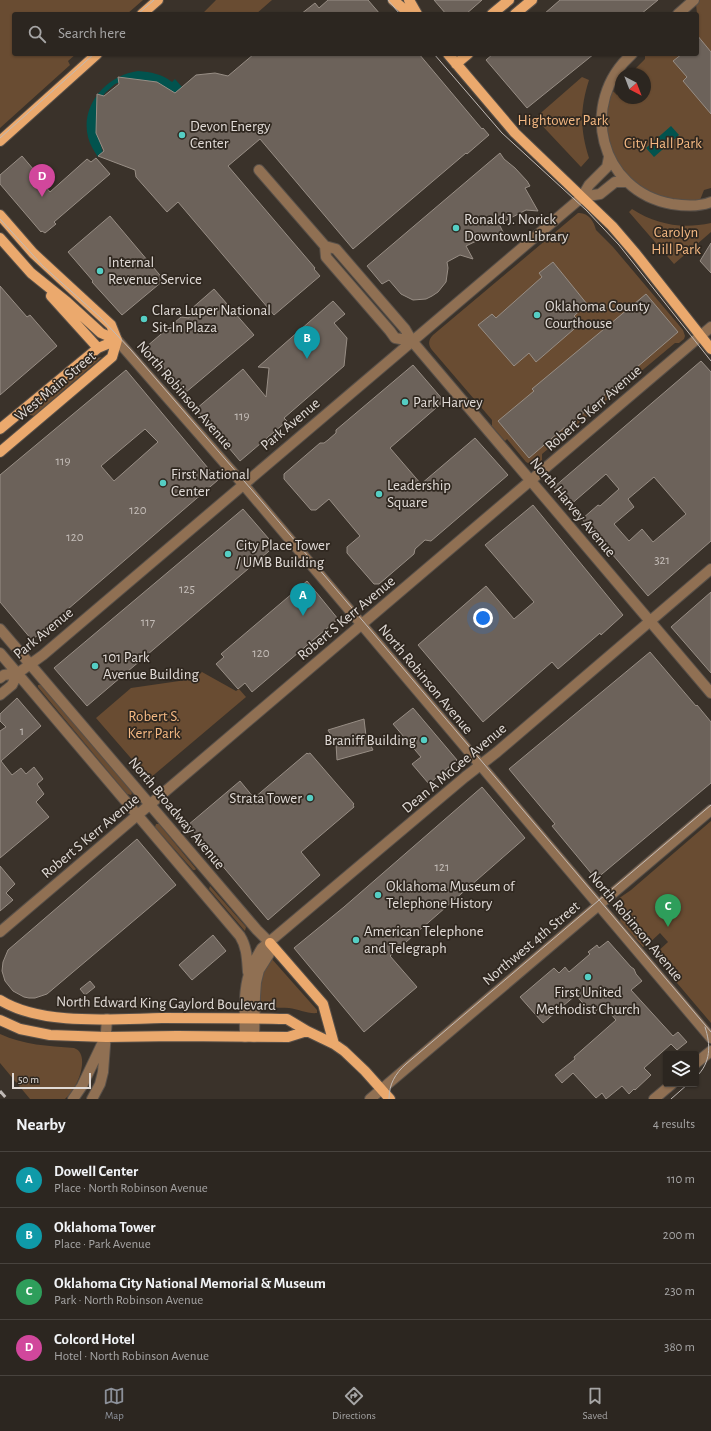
<!DOCTYPE html>
<meta charset="utf-8">
<style>
:root{--surface:#2c2620;--page:#342e29;--text:#f1f3f6;--muted:#a6a5a5;--line:#48433e;--accent:#8c9099}
body{margin:0;font-family:"Alegreya Sans",sans-serif;background:var(--page);color:var(--text)}
.controls{position:absolute;right:12px;bottom:12px;display:grid;overflow:hidden;border-radius:4px;box-shadow:0 1px 3px #0004}
.controls button{width:36px;height:36px;display:grid;place-items:center;padding:0;border:0;border-bottom:1px solid var(--line);background:var(--surface);color:var(--text);font:20px sans-serif}
.compass{position:absolute;left:615px;top:68px;width:36px;height:36px;border-radius:50%;background:var(--surface);box-shadow:0 1px 3px #0004;rotate:138deg}
.scale{position:absolute;left:12px;bottom:10px;width:79px;box-sizing:border-box;padding-left:4px;border:2px solid #e1dbd7;border-top:0;font-size:11px;line-height:14px;white-space:nowrap;color:#e1dbd7;-webkit-text-stroke:3px #302820;paint-order:stroke}
.you{position:absolute;left:483px;top:618px;width:14px;height:14px;margin:-10px;border:3px solid #fff;border-radius:50%;background:#1a73e8;box-shadow:0 0 0 6px #1a73e833}
.badge{display:grid;place-items:center;width:26px;height:26px;border-radius:50%;background:var(--accent);color:#fff;font-size:13px;font-weight:700}
.pin{position:absolute;translate:-50% -33px;filter:drop-shadow(0 1px 2px #0008)}
.pin::after{content:'';position:absolute;top:21px;width:14px;height:12px;background:inherit;clip-path:polygon(0 0,100% 0,50% 100%)}
.list{margin:0;padding:0;list-style:none}
h2{display:flex;justify-content:space-between;align-items:center;height:52px;margin:0;padding:0 16px;font-size:17px}
h2 small{font-size:13px;font-weight:400;color:var(--muted)}
.list li{display:grid;grid-template-columns:26px 1fr auto;gap:12px;align-items:center;box-sizing:border-box;height:56px;padding:0 16px;border-top:1px solid var(--line)}
.list b{display:block;font-size:15px;white-space:nowrap}
.list p{margin:0;font-size:13px;white-space:nowrap;color:var(--muted)}
.list em{font-size:13px;font-style:normal;color:var(--muted)}
.icon{flex:none;width:22px;height:22px;fill:none;stroke:currentColor;stroke-width:2;stroke-linecap:round;stroke-linejoin:round}
.map{position:relative;flex:none;width:711px;height:1099px;overflow:hidden}
.search{position:absolute;background:var(--surface);box-shadow:0 1px 3px #0004;left:12px;right:12px;top:12px;height:44px;display:flex;align-items:center;gap:10px;box-sizing:border-box;padding:0 14px;border-radius:4px;color:var(--muted);font-size:15px}
.sheet{height:276px;background:var(--surface)}
nav{display:flex;justify-content:space-around;align-items:center;box-sizing:border-box;height:56px;border-top:1px solid var(--line);background:var(--surface);font-size:11px;color:var(--muted)}
nav a{display:grid;justify-items:center;gap:2px}
nav .on{color:var(--accent)}
.map>svg:first-child{display:block}
.green{fill:#694c32}
.water{fill:#02534e}
.building{fill:#6c625a;stroke:#988e85;fill-rule:evenodd}
.lines{fill:none;stroke-linecap:round;stroke-linejoin:round}
.minor-casing{stroke:#585049;stroke-width:12}
.major-casing{stroke:#585049;stroke-width:12}
.minor{stroke:#907053;stroke-width:10}
.major{stroke:#eba96d;stroke-width:10}
.tram{stroke:#c1bab6;stroke-width:1}
.rail{stroke:#c1bab6;stroke-width:3;stroke-dasharray:8 4;stroke-linecap:butt}
.poi-dot{fill:#55cec4;stroke:#302820;stroke-width:1.5}
.labels{text-anchor:middle;stroke-width:3.5;stroke-linejoin:round;paint-order:stroke}
.number-label{font-size:13px;fill:#c4bdb8}
.park-label{font-size:15px;fill:#f5b983;stroke:#302820}
.poi-label{font-size:15px;fill:#e1dbd7;stroke:#302820;text-anchor:start}
.street-label{font-size:15px;fill:#e1dbd7;stroke:#302820}
</style>
<div class="map">
<svg width="711" height="1099" viewBox="0 0 711 1099">
<rect width="100%" height="100%" fill="#3a322a"/>
<path class="green" d="M0,0H143L127,14H14V54H76L68,61L70,65L0,128Z
M216,0H272L256,14H202Z
M700,0H711V188L704,190L700,200L698,201L670,200L646,190L631,179L619,165L609,145L606,108L612,90L617,95L621,87V98H645V74H630L645,59V54H697V14L696,4Z
M582,77L589,80C580,108 580,130 589,158L581,167L535,118Z
M632,209C657,225 682,229 711,223V232L674,264L629,212Z
M578,213C588,212 594,221 596,230L613,247L683,330L685,336L684,339L679,343H675L542,454V460L538,464L532,465L526,462L507,439L505,441L492,426V420L432,350C428,345 428,340 433,335Z
M102,357L34,416L30,415V412L92,359Z
M202,672L236,691L239,689L246,697L149,779L96,718L131,688L193,679Z
M38,685H41L131,791L132,793L131,795L127,794L38,687Z
M711,821V1023L655,957V954L668,942L660,933L647,945L643,947L620,922L621,916L616,911L614,906L618,899L631,890Z
M156,824H159L196,869L195,870H193L155,827Z
M210,886L246,927L245,931L209,889Z
M271,958L317,1010V1013C308,1014 298,1009 289,1008C281,1007 271,1009 264,1005C257,1000 259,981 262,975C264,969 268,963 271,958Z
M0,1034C24,1045 48,1046 74,1048C89,1053 80,1080 73,1089C71,1093 68,1096 65,1099H30L0,1063Z"/>
<path class="water" d="M138,71C151,72 162,74 172,82L175,79L188,94L184,98L128,79L115,84L105,93L99,102L97,132L103,153L98,157C94,151 90,145 88,137C80,105 107,75 138,71Z
M671,126L679,135L654,157L646,148Z"/>
<path class="building" d="M328,0H368L380,14H301L315,3L319,8Z
M434,0H482L466,14H446Z
M560,0H658L641,14H544Z
M697,35L711,52V114L683,81L687,77L673,61L682,54H697Z
M254,54H419L482,129L483,128L489,135L467,154L466,153L353,249L260,139L228,166L315,268L314,269L320,276L274,315L178,202L167,212L136,177L135,170L98,156L104,151L96,133L97,94L104,96L119,84L118,77L157,82L175,93L196,75L215,73L228,76Z
M493,54H594L527,108L486,60Z
M500,153L504,159L515,168L527,181L530,186L525,188L538,211L526,210L499,224L505,236L493,233L466,246L473,259L460,255L447,262L448,268L446,282L438,292L432,296L426,299L413,300L401,294L389,280L382,284L367,266Z
M22,156L40,177L38,178L50,192L87,159L91,162L96,158L110,174L54,222L56,224L45,233L42,231L41,232L0,184V175Z
M110,216L164,280L122,315L92,282L93,281L68,252Z
M711,243V273L700,261Z
M553,262L587,304L574,316L581,323L536,362L529,353L514,366L478,325L492,314L496,318L542,277L539,273Z
M0,286L27,317L30,315L57,346L0,395Z
M214,289L254,335L185,393L146,347L181,317L189,318L190,310Z
M646,294L678,332L566,428L565,427L529,458L498,421L534,391L532,389Z
M333,301L345,314L334,323L347,338L344,366L284,418L287,421L240,461L196,409L243,369L266,397L269,368L258,367Z
M701,361L711,372V541L648,596L582,519L598,505L600,506L619,489L606,474L569,506L554,487ZM654,477L686,514L653,542L642,529L629,541L614,524L634,507L628,499Z
M413,365L444,401L390,448L421,484L475,438L508,475L431,541L425,540L415,549L414,554L379,584H374L347,553V547L360,536L329,499L316,510H311L284,479V474L320,443H324L328,440L336,433V430Z
M126,370L218,480L32,640L0,602V475ZM145,429L158,442L114,481L101,466Z
M533,505L623,615L601,635L600,633L558,669L552,662L483,722L418,645L486,586L514,619L534,602L485,545Z
M243,509L275,546L87,706L54,668Z
M307,581L338,619L252,692L245,683L238,689L216,664L224,657L221,654Z
M711,592V673L671,627Z
M650,652L696,706L697,705L711,722V783L596,879L552,826L555,824L509,769Z
M17,698L41,726L1,761L12,775L21,768L26,774L34,767L43,779L37,784L44,794L36,802L49,817L0,858V731L6,727L0,721V714Z
M413,708L457,760L429,784L412,764L421,757L393,724Z
M364,719L366,736L373,750L337,760L336,744L328,730Z
M307,753L308,754L310,753L354,804L353,805L354,807L301,852L320,875L268,920L188,825L240,781L254,798Z
M482,787L525,838L390,956L417,987L364,1032L294,948L344,907Z
M137,839L176,885L47,994L35,998H29L24,997L13,991L5,981L2,971L3,962L8,950Z
M0,866L15,884L6,893L13,900L0,911Z
M213,935L226,951L192,980L179,965Z
M608,941L631,967L634,969L636,974L642,981L631,990L673,1036L678,1032L687,1042L677,1050L671,1044L644,1068L651,1075L635,1090L634,1089L629,1094L622,1086L606,1099L602,1093L596,1098L573,1073L562,1083L555,1075L575,1059L574,1057L616,1020L603,1005L592,1014L576,995L543,1023L520,997L554,968L559,973L565,967L569,972L590,954L588,952L597,945L599,948Z
M90,981L95,987L85,995L80,989Z"/>
<g class="lines">
<g class="minor-casing">
<path id="minor" d="M678,14L694,0
M632,54C578,102 599,191 672,204C685,206 699,207 711,202
M259,170L325,246L326,257L390,331L395,338L412,341
M582,197L600,194L615,182H627
M325,246L336,249L405,329L412,341L711,693
M117,340L243,484L711,1038
M0,629L257,930L270,943
M0,653L240,936C247,947 247,959 248,972
M0,678L4,675L18,673
M0,695L12,685L18,673L43,655L582,197L589,185L607,167L609,157
M0,932L711,327
M245,1037C245,1017 243,993 249,974C252,964 257,956 262,948L465,777L497,752L711,569
M254,1037L255,996L256,982L259,970L269,954L270,943
M696,1063L711,1051
M73,1099L82,1086L103,1042
M92,1099L100,1084L103,1072L107,1019
M370,1099L711,810
M654,1099L672,1084"/>
</g>
<g class="major-casing">
<path id="major" d="M393,0L410,14
M409,0L417,14
M142,14L158,0
M492,14L509,0
M515,14L532,0
M448,54L515,133L612,226L636,254L711,349
M456,64L468,54
M0,141L97,54
M0,215L33,253L111,325L117,340
M0,238L31,273L67,302L101,333L117,340
M51,296L98,348
M0,429L98,348L117,340
M0,452L112,357L117,340
M270,943L323,1004L334,1044
M0,1000C42,1026 113,1019 162,1018C203,1018 245,1018 287,1019L307,1031L334,1044L344,1051L365,1071L390,1099
M0,1020L20,1029L50,1035L106,1037L177,1036L288,1037L307,1031"/>
</g>
<use href="#minor" class="minor"/>
<use href="#major" class="major"/>
<path class="tram" d="M388,0L400,14
M138,14L154,0
M434,54L502,133L586,210L619,245L711,361
M0,138L94,54
M0,219L43,266L100,317L131,350L263,503L711,1032
M696,1077C711,1063 711,1045 705,1027
M389,1099C389,1084 395,1074 406,1064L711,805
M671,1099L688,1084"/>
<path class="rail" d="M0,1091L7,1099"/>
</g>
<g class="poi-dot">
<circle cx="182" cy="135" r="4"/>
<circle cx="456" cy="228" r="4"/>
<circle cx="100" cy="271" r="4"/>
<circle cx="537" cy="315" r="4"/>
<circle cx="144" cy="319" r="4"/>
<circle cx="405" cy="402" r="4"/>
<circle cx="163" cy="483" r="4"/>
<circle cx="379" cy="494" r="4"/>
<circle cx="228" cy="554" r="4"/>
<circle cx="95" cy="666" r="4"/>
<circle cx="424" cy="740" r="4"/>
<circle cx="310" cy="798" r="4"/>
<circle cx="378" cy="895" r="4"/>
<circle cx="356" cy="940" r="4"/>
<circle cx="588" cy="977" r="4"/>
</g>
<g class="labels">
<g class="number-label">
<text x="242" y="420">119</text>
<text x="63" y="465">119</text>
<text x="138" y="514">120</text>
<text x="75" y="541">120</text>
<text x="662" y="564">321</text>
<text x="187" y="593">125</text>
<text x="148" y="626">117</text>
<text x="261" y="657">120</text>
<text x="22" y="735">1</text>
<text x="442" y="871">121</text>
</g>
<g class="park-label">
<text x="563" y="125">Hightower Park</text>
<text x="663" y="148">City Hall Park</text>
<text x="676" y="237">Carolyn<tspan x="676" dy="17">Hill Park</tspan></text>
<text x="154" y="721">Robert S.<tspan x="154" dy="17">Kerr Park</tspan></text>
</g>
<g class="poi-label">
<text x="190" y="131">Devon Energy<tspan x="190" dy="17">Center</tspan></text>
<text x="464" y="224">Ronald J. Norick<tspan x="464" dy="17">DowntownLibrary</tspan></text>
<text x="108" y="267">Internal<tspan x="108" dy="17">Revenue Service</tspan></text>
<text x="545" y="311">Oklahoma County<tspan x="545" dy="17">Courthouse</tspan></text>
<text x="152" y="315">Clara Luper National<tspan x="152" dy="17">Sit-In Plaza</tspan></text>
<text x="413" y="407">Park Harvey</text>
<text x="171" y="479">First National<tspan x="171" dy="17">Center</tspan></text>
<text x="387" y="490">Leadership<tspan x="387" dy="17">Square</tspan></text>
<text x="236" y="550">City Place Tower<tspan x="236" dy="17">/ UMB Building</tspan></text>
<text x="103" y="662">101 Park<tspan x="103" dy="17">Avenue Building</tspan></text>
<text x="416" y="745" text-anchor="end">Braniff Building</text>
<text x="302" y="803" text-anchor="end">Strata Tower</text>
<text x="386" y="891">Oklahoma Museum of<tspan x="386" dy="17">Telephone History</tspan></text>
<text x="364" y="936">American Telephone<tspan x="364" dy="17">and Telegraph</tspan></text>
<text x="588" y="997" text-anchor="middle">First United<tspan x="588" dy="17">Methodist Church</tspan></text>
</g>
<g class="street-label">
<text transform="translate(55 386) rotate(-40)" y="5">West Main Street</text>
<text transform="translate(185 395) rotate(49)" y="5">North Robinson Avenue</text>
<text transform="translate(593 408) rotate(-41)" y="5">Robert S Kerr Avenue</text>
<text transform="translate(290 424) rotate(-40)" y="5">Park Avenue</text>
<text transform="translate(573 507) rotate(50)" y="5">North Harvey Avenue</text>
<text transform="translate(346 618) rotate(-40)" y="5">Robert S Kerr Avenue</text>
<text transform="translate(43 633) rotate(-39)" y="5">Park Avenue</text>
<text transform="translate(426 679) rotate(50)" y="5">North Robinson Avenue</text>
<text transform="translate(454 768) rotate(-40)" y="5">Dean A McGee Avenue</text>
<text transform="translate(177 813) rotate(50)" y="5">North Broadway Avenue</text>
<text transform="translate(90 836) rotate(-40)" y="5">Robert S Kerr Avenue</text>
<text transform="translate(636 926) rotate(50)" y="5">North Robinson Avenue</text>
<text transform="translate(531 943) rotate(-40)" y="5">Northwest 4th Street</text>
<text transform="translate(166 1003) rotate(1)" y="5">North Edward King Gaylord Boulevard</text>
</g>
</g>
</svg>
<div class="controls">
<button><svg class="icon" aria-label="layers" viewBox="0 0 24 24"><path d="M12 4l9 5-9 5-9-5zM3 14l9 5 9-5"/></svg></button>
</div>
<svg class="compass" viewBox="-18 -18 36 36"><path d="M0-13l5 13h-10z" fill="#e53935"/><path d="M0 13l5-13h-10z" fill="#a6a5a5"/></svg>
<div class="scale">50 m</div>
<div class="you"></div>
<div class="pin badge" style="left:303px;top:616px;background:#0f9aa8">A</div>
<div class="pin badge" style="left:307px;top:359px;background:#0f9aa8">B</div>
<div class="pin badge" style="left:668px;top:927px;background:#2e9e5b">C</div>
<div class="pin badge" style="left:42px;top:197px;background:#d1479c">D</div>
<div class="search"><svg class="icon" aria-label="search" viewBox="0 0 24 24"><circle cx="10" cy="10" r="6"/><path d="M15 15l6 6"/></svg>Search here</div>
</div>
<section class="sheet">
<h2>Nearby<small>4 results</small></h2>
<ul class="list">
<li><span class="badge" style="background:#0f9aa8">A</span><div><b>Dowell Center</b><p>Place · North Robinson Avenue</p></div><em>110 m</em></li>
<li><span class="badge" style="background:#0f9aa8">B</span><div><b>Oklahoma Tower</b><p>Place · Park Avenue</p></div><em>200 m</em></li>
<li><span class="badge" style="background:#2e9e5b">C</span><div><b>Oklahoma City National Memorial &amp; Museum</b><p>Park · North Robinson Avenue</p></div><em>230 m</em></li>
<li><span class="badge" style="background:#d1479c">D</span><div><b>Colcord Hotel</b><p>Hotel · North Robinson Avenue</p></div><em>380 m</em></li>
</ul>
</section>
<nav>
<a class="on"><svg class="icon" aria-label="map" viewBox="0 0 24 24"><path d="M3 6l6-2 6 2 6-2v14l-6 2-6-2-6 2zM9 4v14M15 6v14"/></svg>Map</a>
<a><svg class="icon" aria-label="directions" viewBox="0 0 24 24"><path d="M12 3l9 9-9 9-9-9zM9 14v-3h6M13 9l2 2-2 2"/></svg>Directions</a>
<a><svg class="icon" aria-label="saved" viewBox="0 0 24 24"><path d="M7 4h10v16l-5-4-5 4z"/></svg>Saved</a>
</nav>
